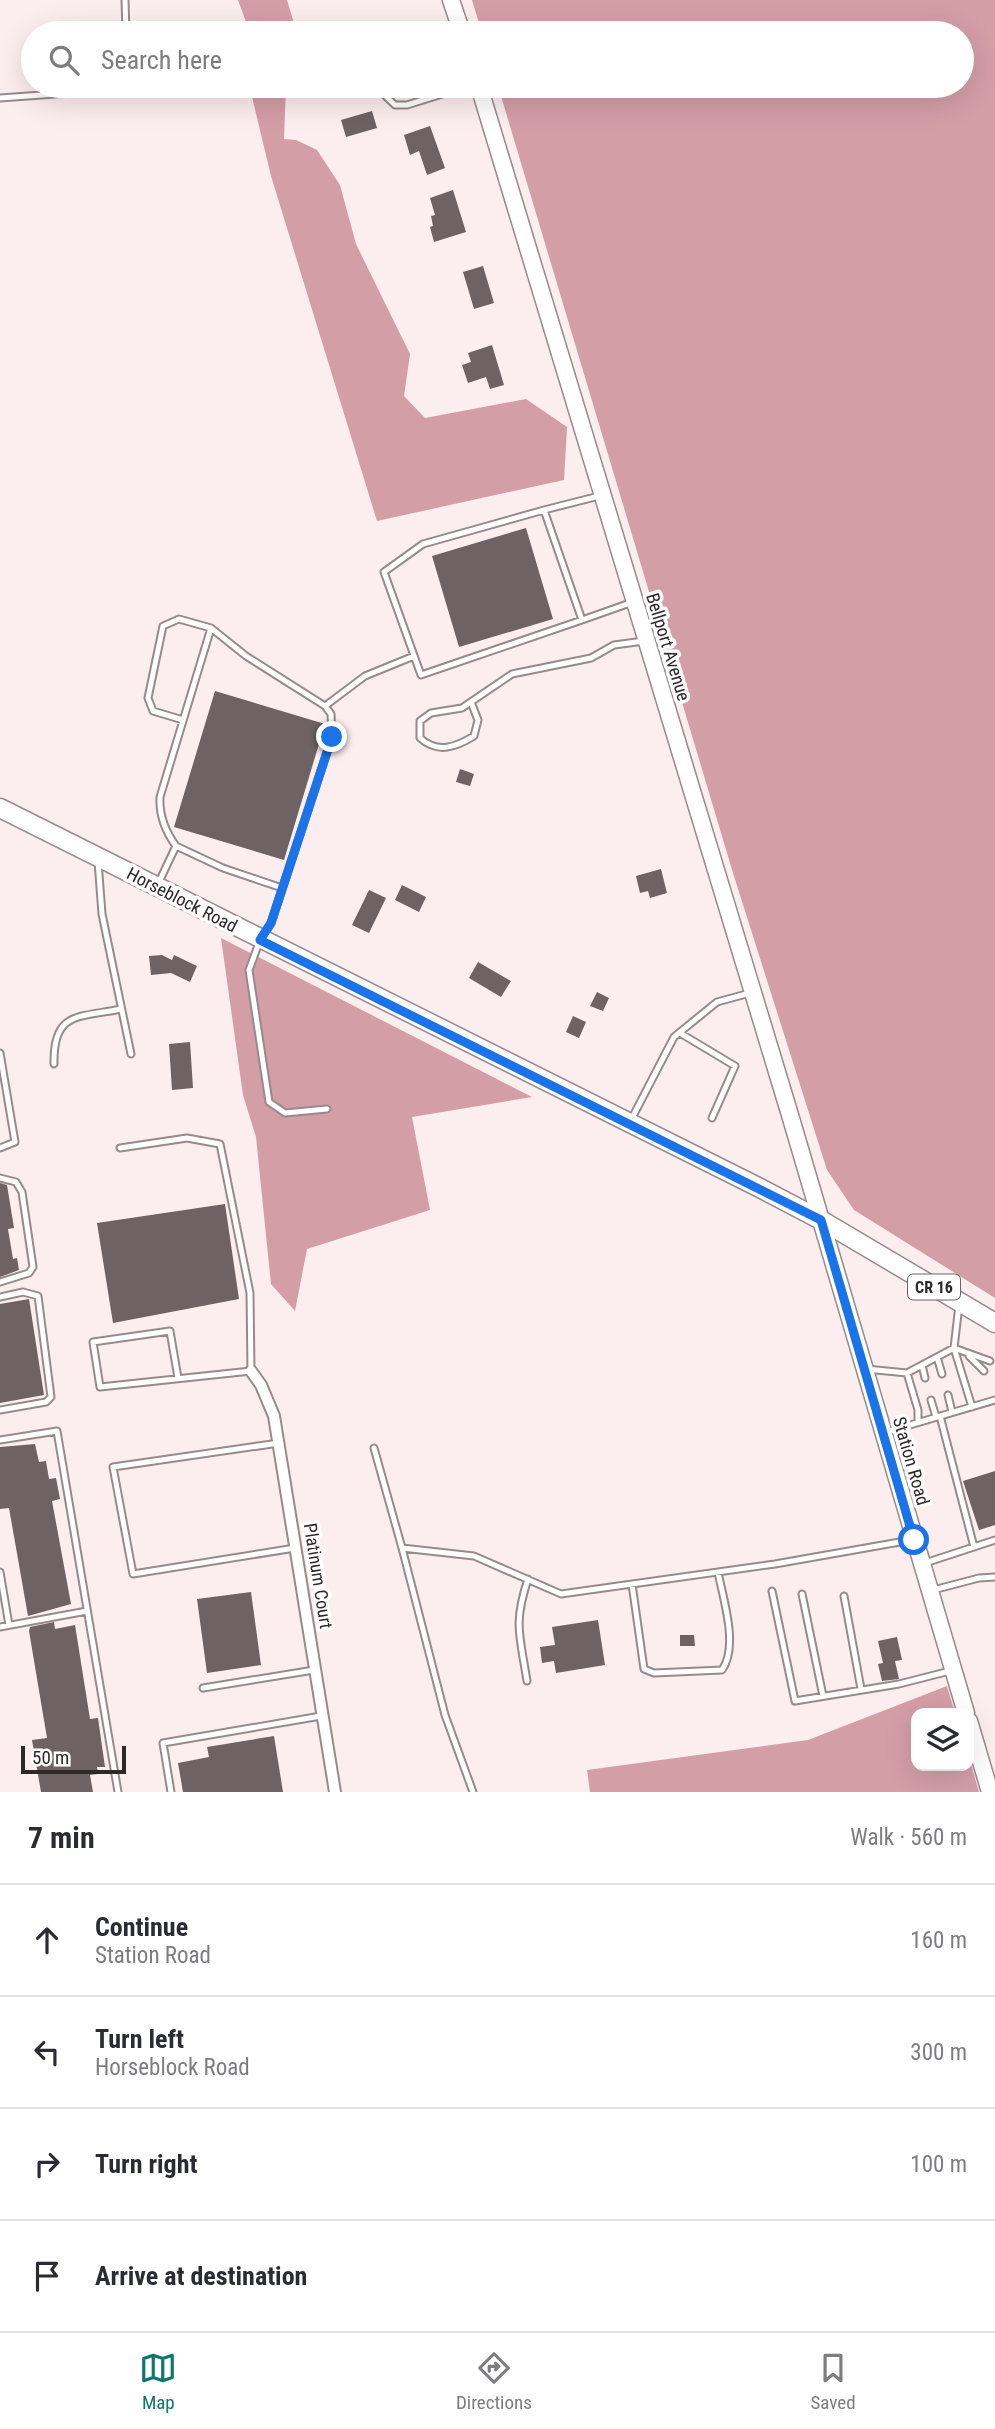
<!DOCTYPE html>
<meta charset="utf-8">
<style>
:root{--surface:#fff;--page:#f7f7f7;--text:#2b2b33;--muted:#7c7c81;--line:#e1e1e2;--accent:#0f766e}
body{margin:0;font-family:"Roboto Condensed",sans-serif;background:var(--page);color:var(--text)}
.controls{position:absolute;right:21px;bottom:21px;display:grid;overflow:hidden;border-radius:14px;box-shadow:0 7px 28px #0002}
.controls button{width:63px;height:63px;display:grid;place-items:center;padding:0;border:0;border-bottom:2px solid var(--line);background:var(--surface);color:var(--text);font:35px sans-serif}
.scale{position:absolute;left:21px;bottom:18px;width:105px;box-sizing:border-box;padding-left:7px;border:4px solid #2d2829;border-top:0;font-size:19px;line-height:24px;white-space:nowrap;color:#2d2829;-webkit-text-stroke:5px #fefefe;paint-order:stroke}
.stop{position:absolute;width:21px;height:21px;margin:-16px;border:5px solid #1a73e8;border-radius:50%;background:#fff}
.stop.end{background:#1a73e8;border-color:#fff;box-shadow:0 2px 7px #0008}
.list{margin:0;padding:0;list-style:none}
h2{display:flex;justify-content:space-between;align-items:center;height:91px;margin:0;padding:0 28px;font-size:30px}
h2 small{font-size:23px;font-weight:400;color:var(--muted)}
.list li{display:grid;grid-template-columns:46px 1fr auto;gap:21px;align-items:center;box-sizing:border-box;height:112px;padding:0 28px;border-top:2px solid var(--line)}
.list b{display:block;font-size:26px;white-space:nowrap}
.list p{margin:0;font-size:23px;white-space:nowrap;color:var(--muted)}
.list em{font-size:23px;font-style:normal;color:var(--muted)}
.icon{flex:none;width:38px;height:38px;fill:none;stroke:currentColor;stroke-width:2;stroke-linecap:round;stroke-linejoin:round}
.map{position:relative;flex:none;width:995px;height:1792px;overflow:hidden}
.search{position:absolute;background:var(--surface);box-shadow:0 7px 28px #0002;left:21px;right:21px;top:21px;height:77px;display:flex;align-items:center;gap:18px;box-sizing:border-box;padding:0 24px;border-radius:38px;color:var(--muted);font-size:26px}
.sheet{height:539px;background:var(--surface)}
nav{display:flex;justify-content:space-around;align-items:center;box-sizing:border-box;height:98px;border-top:2px solid var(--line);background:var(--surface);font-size:19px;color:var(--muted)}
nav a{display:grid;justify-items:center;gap:4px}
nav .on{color:var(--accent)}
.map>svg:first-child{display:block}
.forest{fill:#d49ea7}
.building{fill:#6f6264}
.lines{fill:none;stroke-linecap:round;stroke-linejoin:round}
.service-casing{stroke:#978a8c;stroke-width:9}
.minor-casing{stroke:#978a8c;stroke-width:14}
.secondary-casing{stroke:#978a8c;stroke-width:19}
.primary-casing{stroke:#978a8c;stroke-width:21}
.service{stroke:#fff;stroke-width:5}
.minor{stroke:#fff;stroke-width:10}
.secondary{stroke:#fff;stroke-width:16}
.primary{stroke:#fff;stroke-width:18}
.route{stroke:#1a73e8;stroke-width:9}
.labels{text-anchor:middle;stroke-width:7;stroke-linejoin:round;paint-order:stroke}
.shield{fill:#fefefe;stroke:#6c6869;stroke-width:2}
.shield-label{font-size:16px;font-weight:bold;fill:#2d2829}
.street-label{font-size:18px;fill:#2d2829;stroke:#fefefe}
</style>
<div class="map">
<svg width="995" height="1792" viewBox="0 0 995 1792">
<rect width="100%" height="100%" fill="#fcedef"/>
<path class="forest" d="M238,0H287L297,33H250Z
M472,0H995V1298L854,1210L827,1170L733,873L498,86H962V33H482Z
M253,86H286L284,139L296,140L317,150L340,185L356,244L410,354L404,396L425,418L526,399L567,427L564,480L377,521L271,176L252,97Z
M221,938L532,1097L412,1117L430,1210L307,1249L295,1311L271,1284L256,1137L243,1095Z
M947,1686L955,1713H916V1766H969V1757L979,1792H590L587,1770L808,1740Z"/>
<path class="building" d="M372,111L377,128L346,137L341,120Z
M430,126L445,168L427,175L419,151L410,155L404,135Z
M453,190L466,232L434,242L430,227L433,226L431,216L435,215L430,198Z
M483,266L494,303L474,309L463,272Z
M492,345L504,385L490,389L486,377L468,383L462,365L471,362L468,353Z
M526,528L553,619L459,647L432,556Z
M215,691L325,724L284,860L174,827Z
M460,769L474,774L470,786L456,782Z
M661,869L667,893L650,898L648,891L640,893L636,876Z
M402,885L426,897L419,912L395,900Z
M369,890L386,898L369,933L352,925Z
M162,955L172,960L174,955L197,966L190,982L171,973L151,975L149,956Z
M478,962L511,981L501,997L469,978Z
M597,992L609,998L603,1011L590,1006Z
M573,1016L586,1022L579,1038L566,1032Z
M190,1042L193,1088L172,1090L169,1044Z
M0,1183L7,1185L14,1228L8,1229L13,1259L17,1258L19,1270L0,1277Z
M225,1204L239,1299L113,1323L97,1223Z
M29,1299L44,1395L0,1403V1304Z
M35,1444L39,1462L46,1461L49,1479L56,1478L60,1499L52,1501L71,1604L28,1616L9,1508L0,1509V1447Z
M995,1471V1525L979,1530L963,1481Z
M251,1592L261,1665L207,1673L197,1599Z
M598,1620L605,1665L556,1673L554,1661L542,1663L540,1647L555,1645L552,1627Z
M54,1622L55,1629L75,1625L90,1719L98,1718L105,1767H97L98,1774L90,1775L93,1792H41L32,1740L47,1738L29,1631L30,1627Z
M680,1635H694L695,1646H680Z
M897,1637L902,1660L895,1661L899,1679L882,1681L878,1664L883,1663L878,1641Z
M274,1736L283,1792H183L178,1763L209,1757L207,1747Z"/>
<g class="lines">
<g class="service-casing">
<path id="service" d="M125,0L126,33
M375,86L395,105H407L468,86
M0,98L165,86
M599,496L544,510L582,620L633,602
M544,510L423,544L384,572L421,675L582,620
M211,628L246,656L325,706L331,714L332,737L271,923L260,940L249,970L269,1102L285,1113L327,1109
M471,702L478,720L474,736C456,747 438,754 420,738V721L431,713L462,708L512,674L591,658L614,645L644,641
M325,706L365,676L414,656
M176,846L223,868L282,888
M98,861L102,914L131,1054
M158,884L176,846C165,831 159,816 160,797L211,628L179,619L163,626L148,698L153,711L183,720
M680,1033L735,1066L712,1118
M0,1053L15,1142L0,1148
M54,1064C53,1011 78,1018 121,1009
M631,1120L674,1037L717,1002L750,993
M120,1148L187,1138L220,1144L250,1293L251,1371L100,1387L93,1342L170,1331L178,1378
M0,1178L16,1182L22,1192L33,1267L29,1273L0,1282
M0,1297L23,1292L38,1296L51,1397L46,1402L0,1410
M959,1305L954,1348L972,1407
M954,1348L990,1361
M969,1356L984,1371
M937,1357L942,1374
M922,1365L925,1378
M866,1369L907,1373L954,1348
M907,1373L918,1410V1422
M948,1395L952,1412
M931,1400L936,1417
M940,1416L974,1547
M886,1432L995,1400
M0,1440L57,1431L118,1792
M279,1443L113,1467L133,1574L295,1548
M374,1448L402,1548
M925,1563L995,1540
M0,1572L9,1625
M632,1584L644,1669L654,1673L722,1670C739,1646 723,1599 718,1572
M933,1590L979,1578L995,1577
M772,1591L795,1701L899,1684L950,1671
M802,1594L823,1696
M844,1596L861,1689
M0,1627L87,1611
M527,1681C520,1636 513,1624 528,1579
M203,1688L314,1670
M171,1792L163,1743L321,1716
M473,1792L445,1715L402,1548L474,1556L561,1594L775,1564L911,1540"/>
</g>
<g class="minor-casing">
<path id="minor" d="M251,1371L261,1385L274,1416L335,1792"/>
</g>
<g class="secondary-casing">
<path id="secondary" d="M451,0L462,33
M479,86L790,1115L966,1713
M969,1721L990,1792"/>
</g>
<g class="primary-casing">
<path id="primary" d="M0,808L758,1187L821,1220L995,1323"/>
</g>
<use href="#service" class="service"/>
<use href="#minor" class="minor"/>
<use href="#secondary" class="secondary"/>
<use href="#primary" class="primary"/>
</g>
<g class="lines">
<path class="route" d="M332,737L271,923L260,940L821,1220L914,1540"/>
</g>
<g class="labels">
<rect class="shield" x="908" y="1274.5" width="52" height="25" rx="5"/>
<g class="shield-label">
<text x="934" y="1293">CR 16</text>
</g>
<g class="street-label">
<text transform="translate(668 647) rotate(73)" y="6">Bellport Avenue</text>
<text transform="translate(182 900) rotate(27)" y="6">Horseblock Road</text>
<text transform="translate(911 1461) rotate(74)" y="6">Station Road</text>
<text transform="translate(318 1576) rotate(81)" y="6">Platinum Court</text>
</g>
</g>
</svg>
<div class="controls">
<button><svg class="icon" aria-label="layers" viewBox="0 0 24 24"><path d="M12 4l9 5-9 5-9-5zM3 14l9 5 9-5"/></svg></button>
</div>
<div class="scale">50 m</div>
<div class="stop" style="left:914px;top:1540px"></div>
<div class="stop end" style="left:332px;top:737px"></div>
<div class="search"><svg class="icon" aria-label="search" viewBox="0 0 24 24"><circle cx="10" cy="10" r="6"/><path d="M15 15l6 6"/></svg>Search here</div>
</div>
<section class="sheet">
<h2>7 min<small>Walk · 560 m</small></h2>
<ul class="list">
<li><svg class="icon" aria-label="ahead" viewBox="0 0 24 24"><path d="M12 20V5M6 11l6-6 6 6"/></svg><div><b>Continue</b><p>Station Road</p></div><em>160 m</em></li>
<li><svg class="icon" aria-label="left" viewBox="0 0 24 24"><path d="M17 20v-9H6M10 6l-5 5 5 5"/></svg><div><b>Turn left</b><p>Horseblock Road</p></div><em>300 m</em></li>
<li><svg class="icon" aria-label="right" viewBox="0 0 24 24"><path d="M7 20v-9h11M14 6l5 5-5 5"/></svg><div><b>Turn right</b></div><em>100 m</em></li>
<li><svg class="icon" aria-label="arrive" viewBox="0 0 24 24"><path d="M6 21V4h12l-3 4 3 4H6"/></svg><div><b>Arrive at destination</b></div></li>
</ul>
</section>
<nav>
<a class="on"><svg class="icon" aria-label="map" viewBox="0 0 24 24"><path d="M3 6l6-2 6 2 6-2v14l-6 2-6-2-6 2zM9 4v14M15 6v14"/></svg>Map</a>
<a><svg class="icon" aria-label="directions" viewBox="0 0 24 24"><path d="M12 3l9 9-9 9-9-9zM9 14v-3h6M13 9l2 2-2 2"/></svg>Directions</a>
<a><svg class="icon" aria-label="saved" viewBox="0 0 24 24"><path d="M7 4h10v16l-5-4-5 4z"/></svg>Saved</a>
</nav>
